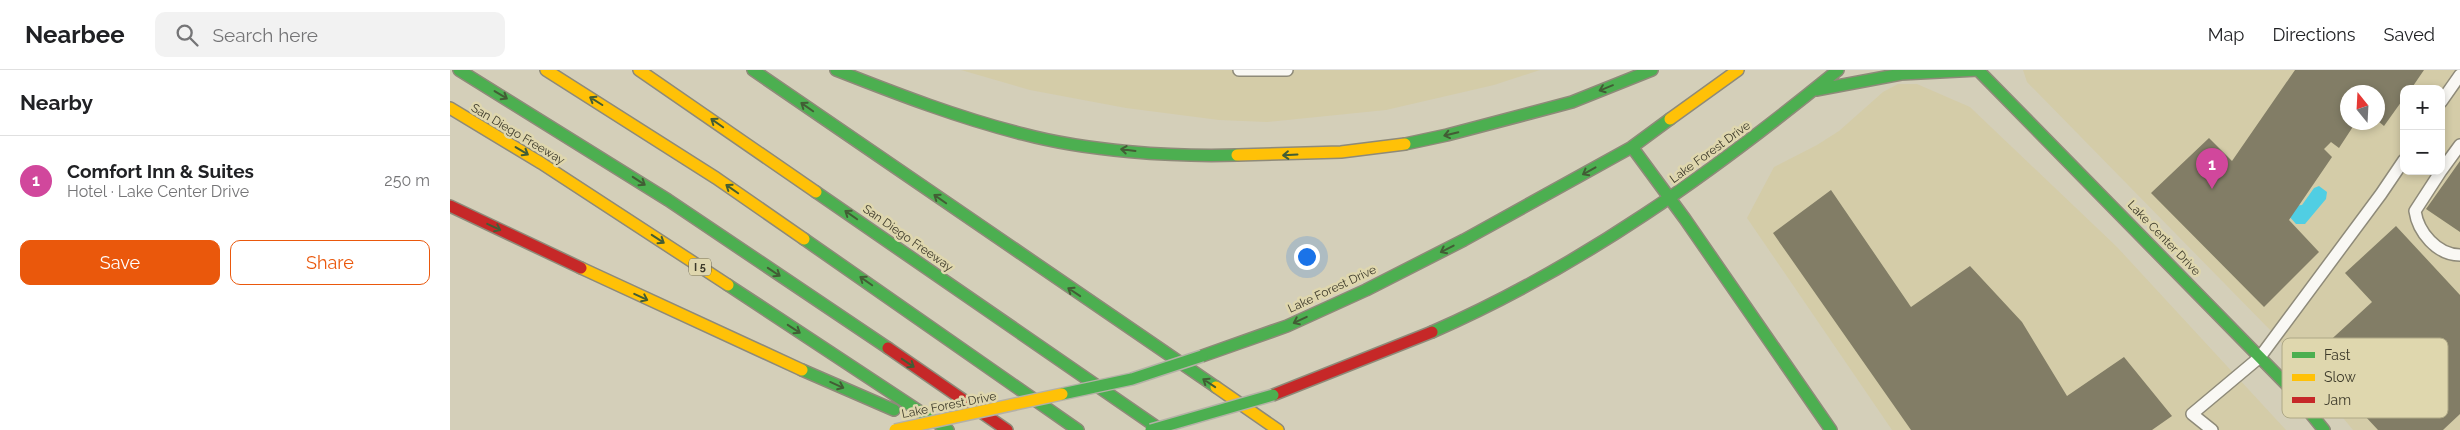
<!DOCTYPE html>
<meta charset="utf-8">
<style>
:root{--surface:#fff;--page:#f2f2f2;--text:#202124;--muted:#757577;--line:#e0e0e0;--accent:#ea580c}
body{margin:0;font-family:Raleway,sans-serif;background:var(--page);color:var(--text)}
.controls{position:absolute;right:15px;top:15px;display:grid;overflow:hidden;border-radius:10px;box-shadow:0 2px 8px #0003}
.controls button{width:45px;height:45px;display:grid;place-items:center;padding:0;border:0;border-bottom:1px solid var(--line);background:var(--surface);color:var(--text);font:25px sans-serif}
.compass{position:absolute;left:1890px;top:15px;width:45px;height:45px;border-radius:50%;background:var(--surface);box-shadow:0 2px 8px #0003;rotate:342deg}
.you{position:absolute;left:856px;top:186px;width:18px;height:18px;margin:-12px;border:4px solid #fff;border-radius:50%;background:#1a73e8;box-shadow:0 0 0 8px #1a73e833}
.badge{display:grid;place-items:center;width:32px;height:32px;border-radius:50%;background:var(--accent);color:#fff;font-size:16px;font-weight:700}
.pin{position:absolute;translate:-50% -41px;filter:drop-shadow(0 1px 2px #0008)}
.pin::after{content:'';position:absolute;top:26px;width:18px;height:15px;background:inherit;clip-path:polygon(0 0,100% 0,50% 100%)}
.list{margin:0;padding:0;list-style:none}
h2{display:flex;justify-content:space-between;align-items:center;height:65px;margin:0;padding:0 20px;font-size:21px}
h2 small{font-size:16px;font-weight:400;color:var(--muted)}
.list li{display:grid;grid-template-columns:32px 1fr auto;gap:15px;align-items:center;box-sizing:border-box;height:90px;padding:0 20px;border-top:1px solid var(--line)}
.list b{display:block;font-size:19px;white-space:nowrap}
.list p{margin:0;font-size:16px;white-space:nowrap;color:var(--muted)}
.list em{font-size:16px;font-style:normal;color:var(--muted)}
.actions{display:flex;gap:10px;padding:15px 20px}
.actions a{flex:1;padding:11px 0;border:1px solid var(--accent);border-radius:10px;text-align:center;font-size:18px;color:var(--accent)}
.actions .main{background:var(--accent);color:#fff}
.icon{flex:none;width:28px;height:28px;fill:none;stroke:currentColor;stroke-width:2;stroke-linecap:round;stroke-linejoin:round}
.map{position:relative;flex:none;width:2010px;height:360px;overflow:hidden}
header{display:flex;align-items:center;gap:30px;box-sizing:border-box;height:70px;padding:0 25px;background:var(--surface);border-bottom:1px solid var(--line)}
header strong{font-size:24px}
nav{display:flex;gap:28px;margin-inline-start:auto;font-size:18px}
.search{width:350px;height:45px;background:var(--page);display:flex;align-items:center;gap:12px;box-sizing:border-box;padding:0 18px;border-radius:10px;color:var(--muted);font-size:19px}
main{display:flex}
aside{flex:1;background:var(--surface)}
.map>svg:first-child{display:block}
.built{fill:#d4cca8;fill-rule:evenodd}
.water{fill:#50cee3}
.building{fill:#827d66}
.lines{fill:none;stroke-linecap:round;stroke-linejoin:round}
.lane-casing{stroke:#8e8a79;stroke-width:14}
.fast-casing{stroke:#8e8a79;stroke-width:14}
.slow-casing{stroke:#8e8a79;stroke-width:14}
.jam-casing{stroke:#8e8a79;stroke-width:14}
.lane{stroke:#f9f8f4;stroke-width:11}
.fast{stroke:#4caf50;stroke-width:11}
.slow{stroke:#ffc107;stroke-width:11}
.jam{stroke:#c62828;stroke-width:11}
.fast-bridge-casing{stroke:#b4b1a6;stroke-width:14;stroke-linecap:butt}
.slow-bridge-casing{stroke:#b4b1a6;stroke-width:14;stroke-linecap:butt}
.fast-bridge{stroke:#4caf50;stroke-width:11}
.slow-bridge{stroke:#ffc107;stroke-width:11}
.oneway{stroke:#425d35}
.labels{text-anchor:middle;stroke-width:5;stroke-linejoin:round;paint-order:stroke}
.shield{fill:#dfd7ae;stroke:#6e6952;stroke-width:1}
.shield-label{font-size:11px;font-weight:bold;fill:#3d3a2a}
.street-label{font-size:12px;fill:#3d3a2a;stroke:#dfd7ae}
.key{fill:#dfd7ae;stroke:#aea886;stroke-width:1}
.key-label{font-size:14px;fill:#3d3a2a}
</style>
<header>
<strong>Nearbee</strong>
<div class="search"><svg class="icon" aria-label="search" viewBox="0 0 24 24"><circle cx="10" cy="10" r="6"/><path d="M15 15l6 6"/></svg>Search here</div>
<nav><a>Map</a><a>Directions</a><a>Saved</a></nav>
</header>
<main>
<aside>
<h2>Nearby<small></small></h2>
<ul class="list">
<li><span class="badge" style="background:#d1479c">1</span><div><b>Comfort Inn &amp; Suites</b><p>Hotel · Lake Center Drive</p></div><em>250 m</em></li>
</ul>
<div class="actions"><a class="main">Save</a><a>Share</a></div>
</aside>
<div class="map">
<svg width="2010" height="360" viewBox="0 0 2010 360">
<rect width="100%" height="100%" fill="#d4cfb9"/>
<path class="built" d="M511,0H1090L1044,15L936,40L817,52L769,50L676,38L580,20Z
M1573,0H2010V360H1903L1826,266L1577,12ZM1954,19H1991V101H1954ZM1898,22H1928V52H1898Z
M1448,14H1467L1520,37L1667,177L1836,360H1442L1297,148L1324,97L1367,75L1389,61L1433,22Z"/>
<path class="water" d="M1869,116L1877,122L1876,129L1855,154H1846L1831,137L1852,135L1864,118Z"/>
<path class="building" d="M1845,0H1974L1961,19H1954V28L1934,56L1928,51V22H1898V52H1906L1889,78L1881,72L1874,79L1882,87L1839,150L1869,182L1814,237L1701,123L1759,68L1782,91Z
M2010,91V162L1976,139Z
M1381,120L1461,237L1520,196L1572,252L1617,326L1674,287L1722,346L1702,360H1461L1323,163Z
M1946,156L2010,225V344L1993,360H1928L1861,288L1922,232L1895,203Z"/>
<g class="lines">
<g class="lane-casing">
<path id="lane" d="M789,0H837
M1991,32L2010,5
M1991,101L1965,141C1968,162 1987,185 2010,185
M1991,101L2010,75
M1762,360L1742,344L1810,287L1931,124L1954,90"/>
</g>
<g class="fast-casing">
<path id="fast" d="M9,0L218,130L438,278
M303,0L766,317
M386,0C447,24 509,48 573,64C637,81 721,87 787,85
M1528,0L1839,317L1874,360
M1366,20L1451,4L1528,0
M955,74L997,65L1122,32L1202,0
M1182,77L1235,149L1381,360
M366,122L711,360
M354,169L628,360
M278,215L498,360
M982,262C1131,197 1263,102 1388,0
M752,286L837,256L916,220L1014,170L1182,77L1220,49
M352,300L444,340"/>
</g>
<g class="slow-casing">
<path id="slow" d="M96,0L266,108L354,169
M189,0L366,122
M0,38L91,93L278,215
M1220,49L1288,0
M787,85L891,82L955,74
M131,198L352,300
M766,317L828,360"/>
</g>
<g class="jam-casing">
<path id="jam" d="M0,136L131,198
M438,278L557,360
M823,325L982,262"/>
</g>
<use href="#lane" class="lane"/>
<use href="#fast" class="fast"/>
<use href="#slow" class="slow"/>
<use href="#jam" class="jam"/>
<g class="fast-bridge-casing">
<path id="fast-bridge" d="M612,324L682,309L752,286
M701,360L823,325"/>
</g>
<g class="slow-bridge-casing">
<path id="slow-bridge" d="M445,360L612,324"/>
</g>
<use href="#fast-bridge" class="fast-bridge"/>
<use href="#slow-bridge" class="slow-bridge"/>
</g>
<defs><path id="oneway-shaft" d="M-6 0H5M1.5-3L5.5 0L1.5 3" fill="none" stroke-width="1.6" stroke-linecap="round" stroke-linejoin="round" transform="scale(1.25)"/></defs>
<g class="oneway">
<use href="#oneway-shaft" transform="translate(1156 18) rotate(158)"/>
<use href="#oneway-shaft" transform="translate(51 25) rotate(31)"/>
<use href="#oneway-shaft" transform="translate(146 31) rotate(-148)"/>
<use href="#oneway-shaft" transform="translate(357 37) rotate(-145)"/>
<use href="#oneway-shaft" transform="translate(267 53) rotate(-145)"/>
<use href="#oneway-shaft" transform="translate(1001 64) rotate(167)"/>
<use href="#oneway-shaft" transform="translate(678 80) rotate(-173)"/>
<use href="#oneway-shaft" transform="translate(72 81) rotate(31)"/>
<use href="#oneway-shaft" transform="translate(840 85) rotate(177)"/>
<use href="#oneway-shaft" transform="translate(1139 101) rotate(151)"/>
<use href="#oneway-shaft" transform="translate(189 111) rotate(33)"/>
<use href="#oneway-shaft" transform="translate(282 119) rotate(-145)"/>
<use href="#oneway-shaft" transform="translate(490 129) rotate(-145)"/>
<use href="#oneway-shaft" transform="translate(401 145) rotate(-145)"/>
<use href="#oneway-shaft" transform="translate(44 157) rotate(25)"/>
<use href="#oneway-shaft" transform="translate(208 169) rotate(33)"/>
<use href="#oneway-shaft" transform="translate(997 179) rotate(153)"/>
<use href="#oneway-shaft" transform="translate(324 202) rotate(34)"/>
<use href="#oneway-shaft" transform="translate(416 211) rotate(-145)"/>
<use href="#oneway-shaft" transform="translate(624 222) rotate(-146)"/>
<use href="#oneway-shaft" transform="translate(191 227) rotate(25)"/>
<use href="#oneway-shaft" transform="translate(850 250) rotate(155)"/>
<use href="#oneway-shaft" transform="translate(344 259) rotate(33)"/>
<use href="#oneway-shaft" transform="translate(458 293) rotate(34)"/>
<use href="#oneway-shaft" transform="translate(759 313) rotate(-146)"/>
<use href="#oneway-shaft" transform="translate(387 315) rotate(24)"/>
</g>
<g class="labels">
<rect class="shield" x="239" y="188.5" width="22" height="17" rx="4"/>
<g class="shield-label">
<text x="250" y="201">I 5</text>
</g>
<g class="street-label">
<text transform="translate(68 64) rotate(31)" y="4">San Diego Freeway</text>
<text transform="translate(1260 82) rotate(-36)" y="4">Lake Forest Drive</text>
<text transform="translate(458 168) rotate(35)" y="4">San Diego Freeway</text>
<text transform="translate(1714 168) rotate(46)" y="4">Lake Center Drive</text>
<text transform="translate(882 219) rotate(-25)" y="4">Lake Forest Drive</text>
<text transform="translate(499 335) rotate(-11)" y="4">Lake Forest Drive</text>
</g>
</g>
<rect x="1832" y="268" width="166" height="80" rx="8" class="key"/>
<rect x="1842" y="282" width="23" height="6" fill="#4caf50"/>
<rect x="1842" y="304" width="23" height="7" fill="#ffc107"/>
<rect x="1842" y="327" width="23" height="6" fill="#c62828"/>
<g class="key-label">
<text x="1874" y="290">Fast</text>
<text x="1874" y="312">Slow</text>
<text x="1874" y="335">Jam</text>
</g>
</svg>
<div class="controls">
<button>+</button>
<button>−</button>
</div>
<svg class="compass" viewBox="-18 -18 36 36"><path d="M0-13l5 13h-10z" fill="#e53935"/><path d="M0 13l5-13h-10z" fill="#757577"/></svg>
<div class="you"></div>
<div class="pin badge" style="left:1762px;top:119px;background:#d1479c">1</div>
</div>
</main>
